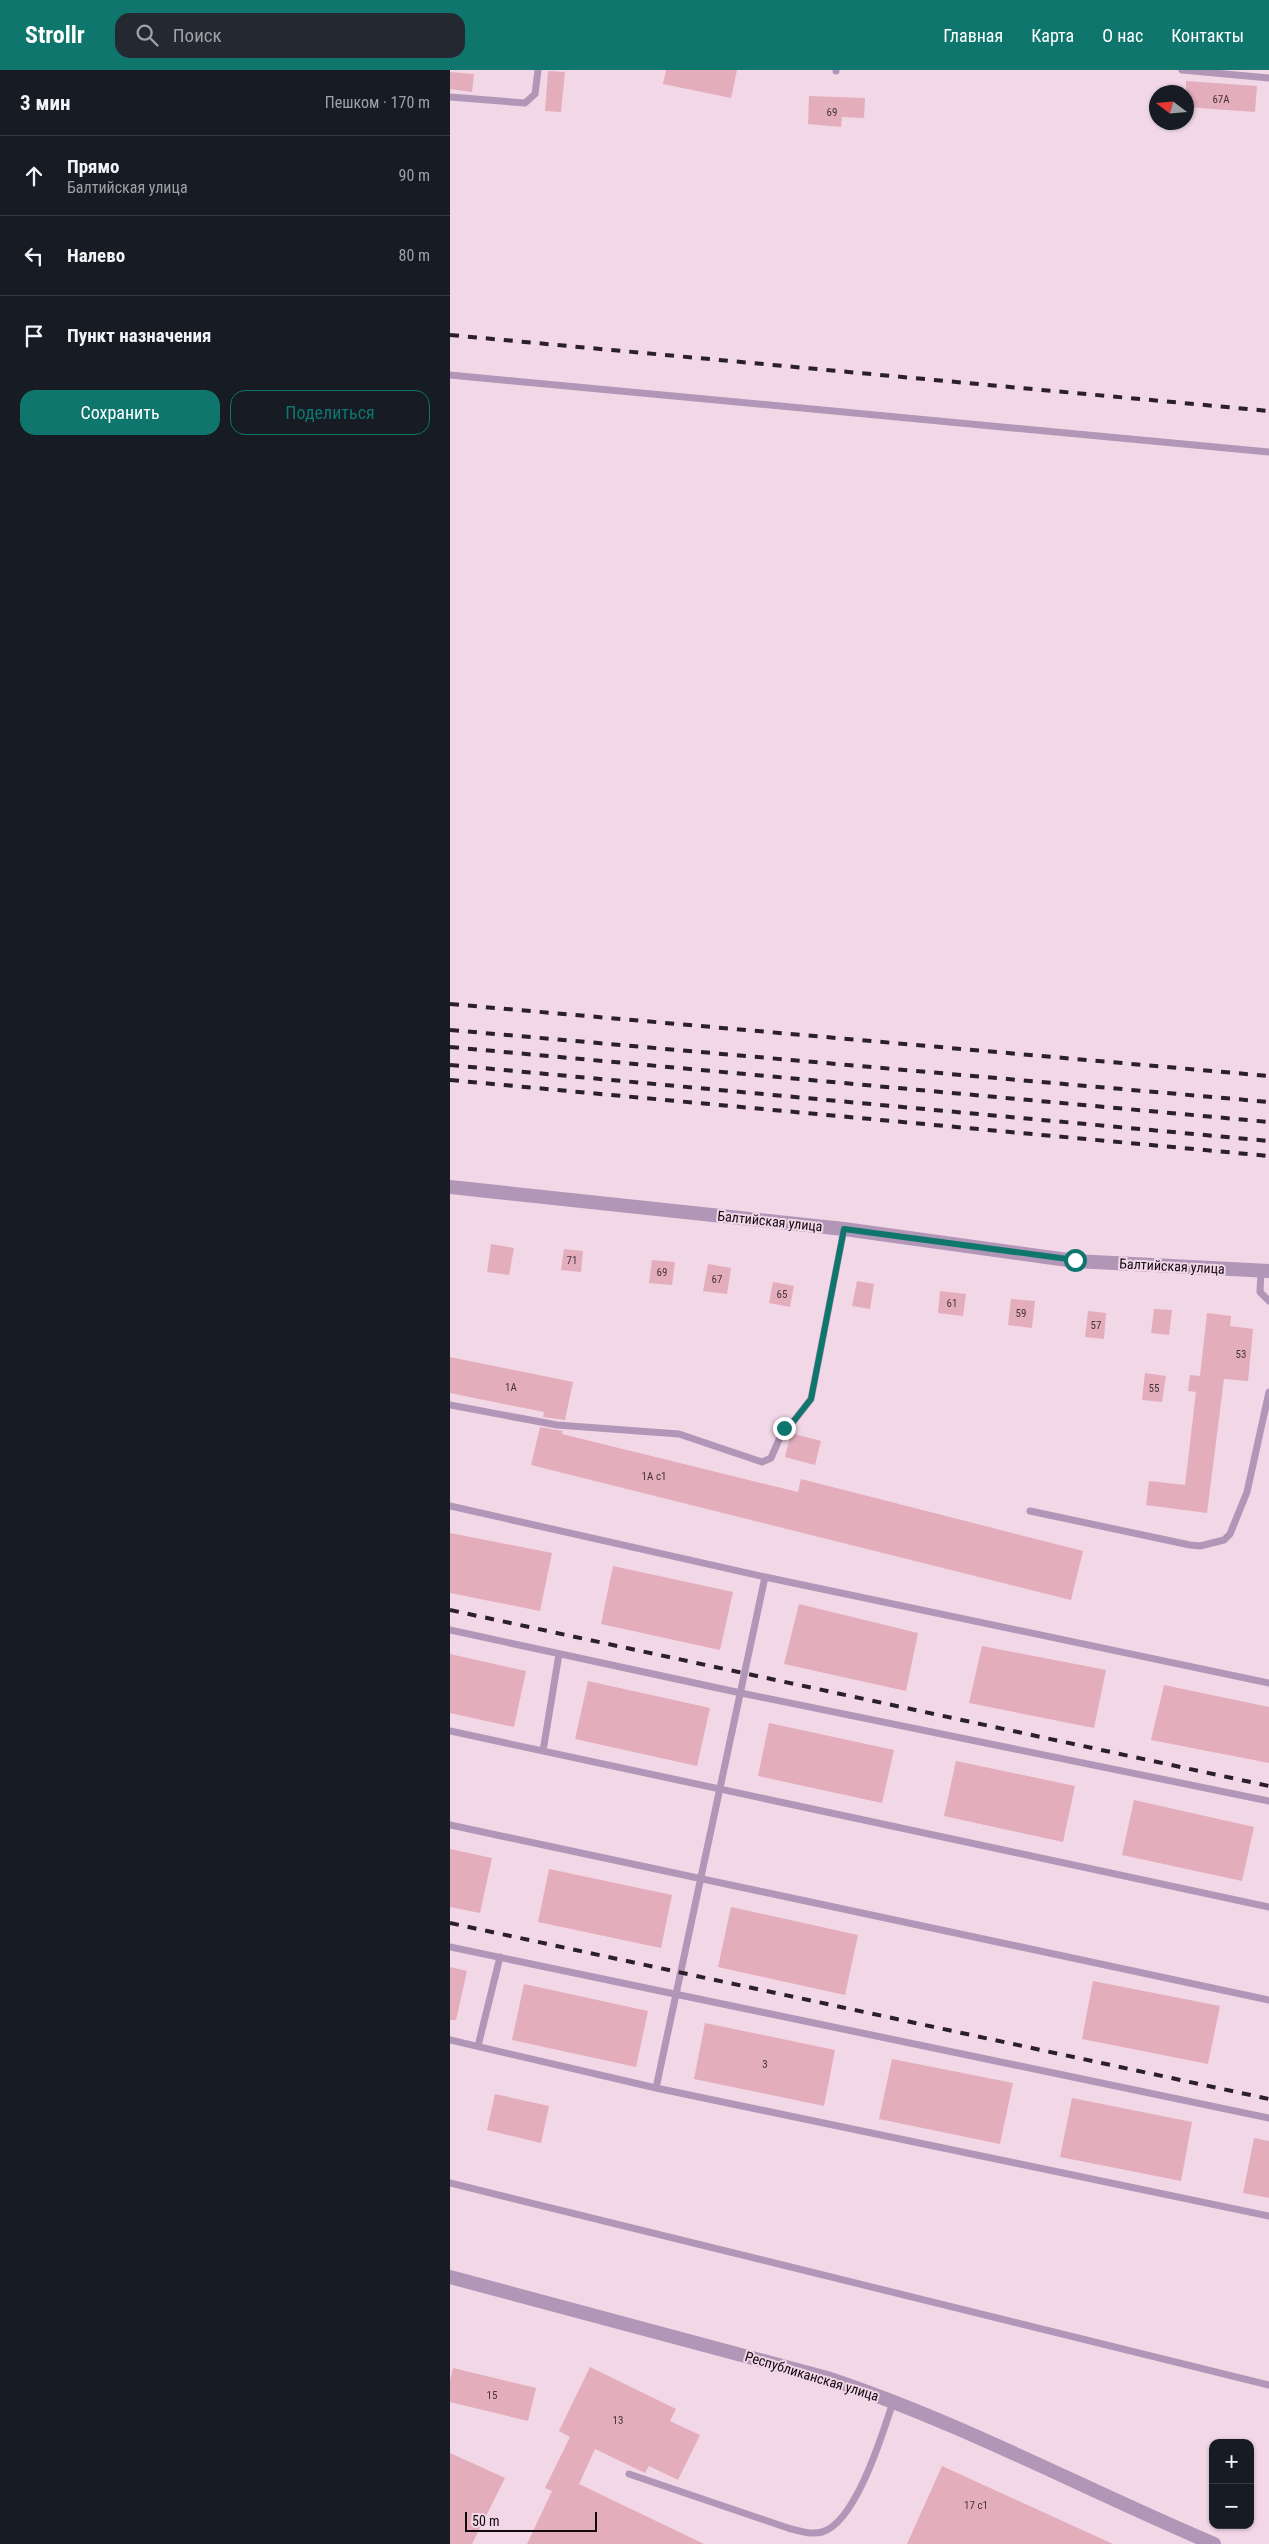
<!DOCTYPE html>
<html lang="ru">
<meta charset="utf-8">
<style>
:root{--surface:#171b24;--page:#242831;--text:#f1f3f6;--muted:#9ea1a6;--line:#363941;--accent:#0f766e}
body{margin:0;font-family:"Roboto Condensed",sans-serif;background:var(--page);color:var(--text)}
.controls{position:absolute;right:15px;bottom:15px;display:grid;overflow:hidden;border-radius:10px;box-shadow:0 1px 4px #0004}
.controls button{width:45px;height:45px;display:grid;place-items:center;padding:0;border:0;border-bottom:1px solid var(--line);background:var(--surface);color:var(--text);font:25px sans-serif}
.compass{position:absolute;left:699px;top:15px;width:45px;height:45px;border-radius:50%;background:var(--surface);box-shadow:0 1px 4px #0004;rotate:286deg}
.scale{position:absolute;left:15px;bottom:12px;width:132px;box-sizing:border-box;padding-left:5px;border:2px solid #12090f;border-top:0;font-size:14px;line-height:18px;white-space:nowrap;color:#12090f;-webkit-text-stroke:4px #f2d7e7;paint-order:stroke}
.stop{position:absolute;width:15px;height:15px;margin:-11px;border:4px solid #0f766e;border-radius:50%;background:#fff}
.stop.end{background:#0f766e;border-color:#fff;box-shadow:0 1px 5px #0008}
.list{margin:0;padding:0;list-style:none}
h2{display:flex;justify-content:space-between;align-items:center;height:65px;margin:0;padding:0 20px;font-size:21px}
h2 small{font-size:16px;font-weight:400;color:var(--muted)}
.list li{display:grid;grid-template-columns:32px 1fr auto;gap:15px;align-items:center;box-sizing:border-box;height:80px;padding:0 20px;border-top:1px solid var(--line)}
.list b{display:block;font-size:19px;white-space:nowrap}
.list p{margin:0;font-size:16px;white-space:nowrap;color:var(--muted)}
.list em{font-size:16px;font-style:normal;color:var(--muted)}
.actions{display:flex;gap:10px;padding:15px 20px}
.actions a{flex:1;padding:11px 0;border:1px solid var(--accent);border-radius:15px;text-align:center;font-size:18px;color:var(--accent)}
.actions .main{background:var(--accent);color:#fff}
.icon{flex:none;width:28px;height:28px;fill:none;stroke:currentColor;stroke-width:2;stroke-linecap:round;stroke-linejoin:round}
.map{position:relative;flex:none;width:819px;height:2474px;overflow:hidden}
header{display:flex;align-items:center;gap:30px;box-sizing:border-box;height:70px;padding:0 25px;background:var(--accent);color:#fff}
header strong{font-size:24px}
nav{display:flex;gap:28px;margin-inline-start:auto;font-size:18px}
.search{width:350px;height:45px;background:var(--page);display:flex;align-items:center;gap:12px;box-sizing:border-box;padding:0 18px;border-radius:15px;color:var(--muted);font-size:19px}
main{display:flex}
aside{flex:1;background:var(--surface)}
.map>svg:first-child{display:block}
.building{fill:#e4adbb}
.lines{fill:none;stroke-linecap:round;stroke-linejoin:round}
.service{stroke:#b296b7;stroke-width:7}
.minor{stroke:#b296b7;stroke-width:14}
.rail{stroke:#2b2027;stroke-width:4;stroke-dasharray:9 9;stroke-linecap:butt}
.route{stroke:#0f766e;stroke-width:6}
.labels{text-anchor:middle;stroke-width:4;stroke-linejoin:round;paint-order:stroke}
.number-label{font-size:11px;fill:#46323a}
.street-label{font-size:14px;fill:#12090f;stroke:#f2d7e7}
</style>
<header>
<strong>Strollr</strong>
<div class="search"><svg class="icon" aria-label="search" viewBox="0 0 24 24"><circle cx="10" cy="10" r="6"/><path d="M15 15l6 6"/></svg>Поиск</div>
<nav><a>Главная</a><a>Карта</a><a>О нас</a><a>Контакты</a></nav>
</header>
<main>
<aside>
<h2>3 мин<small>Пешком · 170 m</small></h2>
<ul class="list">
<li><svg class="icon" aria-label="ahead" viewBox="0 0 24 24"><path d="M12 20V5M6 11l6-6 6 6"/></svg><div><b>Прямо</b><p>Балтийская улица</p></div><em>90 m</em></li>
<li><svg class="icon" aria-label="left" viewBox="0 0 24 24"><path d="M17 20v-9H6M10 6l-5 5 5 5"/></svg><div><b>Налево</b></div><em>80 m</em></li>
<li><svg class="icon" aria-label="arrive" viewBox="0 0 24 24"><path d="M6 21V4h12l-3 4 3 4H6"/></svg><div><b>Пункт назначения</b></div></li>
</ul>
<div class="actions"><a class="main">Сохранить</a><a>Поделиться</a></div>
</aside>
<div class="map">
<svg width="819" height="2474" viewBox="0 0 819 2474">
<rect width="100%" height="100%" fill="#f2d7e7"/>
<path class="building" d="M216,0H287L281,28L213,14Z
M98,1L115,2L111,42L95,41Z
M0,2L24,4L22,22L0,19Z
M736,11L807,16L805,42L736,37Z
M359,26L415,28L414,48L392,47L391,57L358,54Z
M41,1174L64,1178L59,1205L37,1202Z
M114,1179L133,1181L131,1202L111,1200Z
M202,1190L225,1192L222,1215L199,1213Z
M258,1194L281,1198L277,1224L253,1221Z
M407,1211L424,1214L420,1239L402,1236Z
M323,1212L344,1216L340,1237L319,1233Z
M490,1221L516,1224L513,1246L488,1243Z
M561,1229L585,1231L582,1258L558,1255Z
M704,1239L722,1240L719,1265L701,1263Z
M638,1241L656,1243L654,1269L635,1267Z
M757,1243L781,1246L780,1256L803,1259L798,1311L774,1309L757,1443L696,1435L699,1411L735,1415L746,1322L738,1321L740,1305L750,1306Z
M0,1287L123,1312L115,1350L93,1347L94,1342L0,1323Z
M695,1303L716,1306L712,1332L692,1330Z
M90,1357L113,1361L112,1364L348,1422L351,1409L633,1481L621,1530L81,1395Z
M341,1363L371,1371L365,1395L335,1387Z
M0,1463L102,1483L90,1541L0,1523Z
M163,1496L283,1522L270,1580L151,1554Z
M349,1534L468,1563L456,1621L334,1594Z
M532,1576L656,1600L644,1658L519,1633Z
M0,1584L76,1601L64,1657L0,1643Z
M138,1611L260,1638L247,1696L125,1669Z
M714,1615L819,1637V1693L701,1670Z
M319,1653L444,1680L432,1733L308,1706Z
M506,1691L625,1716L613,1772L494,1746Z
M684,1730L804,1757L792,1811L672,1785Z
M0,1779L42,1788L30,1843L0,1837Z
M99,1799L222,1825L211,1878L88,1852Z
M281,1837L408,1865L395,1925L268,1897Z
M0,1897L17,1901L6,1950H0Z
M643,1911L770,1936L758,1994L632,1969Z
M74,1914L198,1941L186,1997L62,1970Z
M255,1953L385,1980L374,2036L244,2009Z
M442,1989L563,2013L550,2074L429,2049Z
M45,2024L99,2036L91,2073L37,2060Z
M622,2028L742,2052L731,2111L610,2087Z
M804,2068L819,2071V2128L793,2123Z
M140,2297L226,2339L220,2351L250,2365L228,2410L199,2396L195,2403L145,2379L129,2414L254,2474H77L102,2421L95,2418L120,2367L109,2361Z
M3,2298L86,2318L78,2351L0,2332V2311Z
M0,2383L55,2408L22,2474H0Z
M492,2396L663,2474H457Z"/>
<g class="lines">
<path class="service" d="M732,0L819,8
M386,1V0
M0,27L75,33L85,24L88,0
M0,305L819,382
M811,1201L810,1222L819,1231
M0,1335L107,1355L229,1364L312,1392L321,1388L334,1358L343,1352L361,1329L394,1159
M0,1436L315,1507L819,1613
M580,1441L740,1475L750,1476L774,1470L780,1464L797,1422L819,1322
M0,1560L291,1623L819,1731
M0,1661L819,1837
M93,1681L109,1584
M0,1755L819,1930
M0,1877L819,2048
M0,1970L206,2018L819,2146
M28,1976L50,1887
M206,2018L315,1507
M0,2113L819,2315
M179,2404L338,2458C350,2461 360,2465 372,2462C406,2453 433,2362 443,2332"/>
<path class="minor" d="M0,1117L394,1159L625,1191L819,1201
M0,2207L377,2308C510,2352 634,2419 764,2474"/>
<path class="rail" d="M0,265L819,341
M0,934L819,1006
M0,960L819,1032
M0,977L819,1052
M0,995L819,1071
M0,1010L819,1086
M0,1540L819,1716
M0,1853L819,2029"/>
</g>
<g class="lines">
<path class="route" d="M334,1358L343,1352L361,1329L394,1159L625,1190"/>
</g>
<g class="labels">
<g class="number-label">
<text x="771" y="33">67А</text>
<text x="382" y="46">69</text>
<text x="122" y="1194">71</text>
<text x="212" y="1206">69</text>
<text x="267" y="1213">67</text>
<text x="332" y="1228">65</text>
<text x="502" y="1237">61</text>
<text x="571" y="1247">59</text>
<text x="646" y="1259">57</text>
<text x="791" y="1288">53</text>
<text x="61" y="1321">1А</text>
<text x="704" y="1322">55</text>
<text x="204" y="1410">1А с1</text>
<text x="315" y="1998">3</text>
<text x="42" y="2329">15</text>
<text x="168" y="2354">13</text>
<text x="526" y="2439">17 с1</text>
</g>
<g class="street-label">
<text transform="translate(320 1151) rotate(6)" y="5">Балтийская улица</text>
<text transform="translate(722 1196) rotate(3)" y="5">Балтийская улица</text>
<text transform="translate(362 2306) rotate(17)" y="5">Республиканская улица</text>
</g>
</g>
</svg>
<div class="controls">
<button>+</button>
<button>−</button>
</div>
<svg class="compass" viewBox="-18 -18 36 36"><path d="M0-13l5 13h-10z" fill="#e53935"/><path d="M0 13l5-13h-10z" fill="#9ea1a6"/></svg>
<div class="scale">50 m</div>
<div class="stop" style="left:625px;top:1190px"></div>
<div class="stop end" style="left:334px;top:1358px"></div>
</div>
</main>
